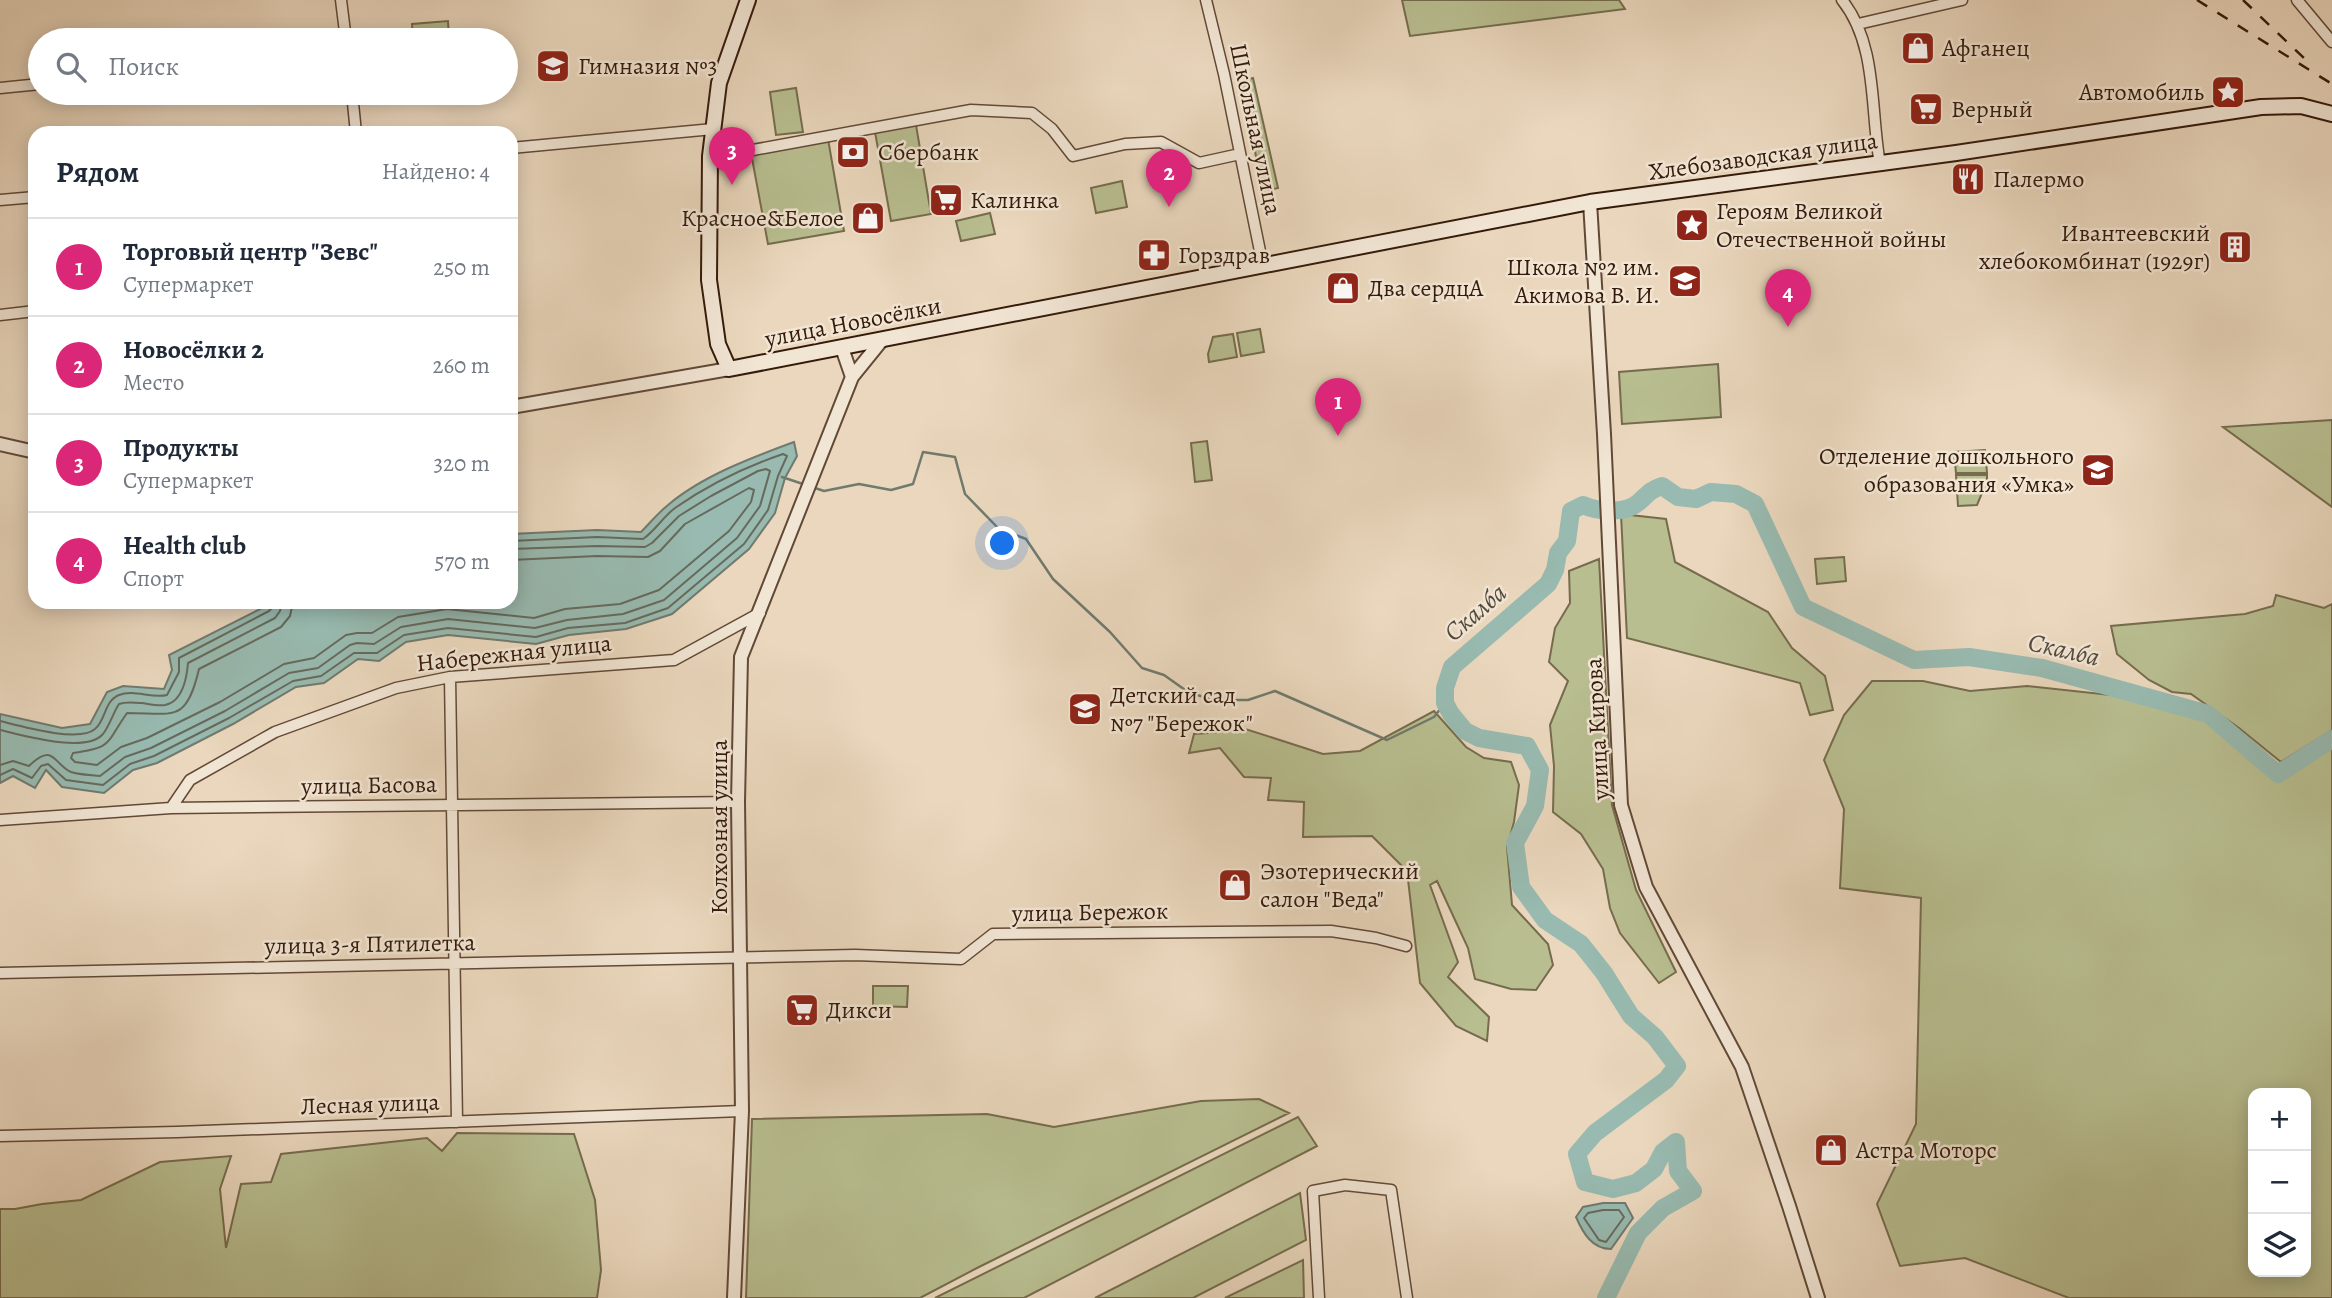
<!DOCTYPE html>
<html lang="ru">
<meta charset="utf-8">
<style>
:root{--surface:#fff;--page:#f6f6f7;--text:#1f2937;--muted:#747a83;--line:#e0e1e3;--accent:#db2777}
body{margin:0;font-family:Alegreya,serif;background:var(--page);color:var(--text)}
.controls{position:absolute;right:21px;bottom:21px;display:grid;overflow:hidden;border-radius:14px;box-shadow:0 4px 18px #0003}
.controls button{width:63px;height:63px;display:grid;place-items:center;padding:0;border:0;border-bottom:2px solid var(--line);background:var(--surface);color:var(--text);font:35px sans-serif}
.you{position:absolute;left:1003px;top:544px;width:24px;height:24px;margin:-18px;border:5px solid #fff;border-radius:50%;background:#1a73e8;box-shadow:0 0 0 10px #1a73e833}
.badge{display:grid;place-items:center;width:46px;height:46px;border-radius:50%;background:var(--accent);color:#fff;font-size:23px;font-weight:700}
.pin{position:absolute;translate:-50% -58px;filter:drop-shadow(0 2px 4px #0008)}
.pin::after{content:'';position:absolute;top:37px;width:24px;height:21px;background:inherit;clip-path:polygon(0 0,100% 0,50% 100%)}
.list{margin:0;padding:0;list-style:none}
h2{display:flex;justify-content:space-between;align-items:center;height:91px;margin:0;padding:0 28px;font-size:30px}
h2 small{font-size:23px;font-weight:400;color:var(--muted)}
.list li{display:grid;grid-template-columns:46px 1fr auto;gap:21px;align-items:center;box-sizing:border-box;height:98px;padding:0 28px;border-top:2px solid var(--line)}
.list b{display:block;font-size:26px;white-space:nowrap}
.list p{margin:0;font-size:23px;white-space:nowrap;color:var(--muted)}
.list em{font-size:23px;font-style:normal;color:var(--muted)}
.icon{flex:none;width:38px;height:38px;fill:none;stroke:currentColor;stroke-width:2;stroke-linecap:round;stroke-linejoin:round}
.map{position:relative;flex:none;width:2332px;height:1298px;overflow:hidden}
.search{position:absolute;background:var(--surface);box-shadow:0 4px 18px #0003;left:28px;top:28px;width:490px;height:77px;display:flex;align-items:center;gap:18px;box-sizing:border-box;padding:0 24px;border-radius:38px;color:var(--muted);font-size:26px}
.panel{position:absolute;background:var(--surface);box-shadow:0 4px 18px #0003;left:28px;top:126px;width:490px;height:483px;border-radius:21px}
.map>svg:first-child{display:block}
.green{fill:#b8be90;stroke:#766c4d;stroke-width:2;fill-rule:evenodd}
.water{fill:#98bab0;stroke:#707a6e;stroke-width:2}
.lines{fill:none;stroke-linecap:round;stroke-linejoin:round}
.shore{stroke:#666a5d;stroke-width:2}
.stream{stroke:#707a6e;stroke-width:2.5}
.river{stroke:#98bab0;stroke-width:18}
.minor-casing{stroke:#624937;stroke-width:13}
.tertiary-casing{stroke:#624937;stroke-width:16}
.secondary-casing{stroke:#351a0a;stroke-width:18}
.minor{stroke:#f1e5d4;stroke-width:10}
.tertiary{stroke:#f1e5d4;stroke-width:12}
.secondary{stroke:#f1e5d4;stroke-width:14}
.rail{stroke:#351a0a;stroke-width:2.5;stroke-dasharray:12 12;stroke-linecap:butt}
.labels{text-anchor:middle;stroke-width:5;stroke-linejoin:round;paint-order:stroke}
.poi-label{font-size:24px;fill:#351a0a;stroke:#f1e5d4;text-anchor:start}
.street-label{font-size:24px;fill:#351a0a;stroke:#f1e5d4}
.water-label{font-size:26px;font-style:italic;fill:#534a3c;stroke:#f1e5d4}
</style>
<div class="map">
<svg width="2332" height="1298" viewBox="0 0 2332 1298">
<rect width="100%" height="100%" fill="#ead7bd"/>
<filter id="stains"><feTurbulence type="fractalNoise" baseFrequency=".00286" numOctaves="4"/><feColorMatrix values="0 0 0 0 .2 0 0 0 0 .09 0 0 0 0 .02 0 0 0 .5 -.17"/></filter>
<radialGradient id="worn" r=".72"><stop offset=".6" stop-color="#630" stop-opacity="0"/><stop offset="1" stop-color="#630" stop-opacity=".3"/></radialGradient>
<path class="green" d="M1402,0H1619L1625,9L1410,36Z
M448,21L449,40H413L412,24Z
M1253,78L1278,188L1264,191L1239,82Z
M796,88L803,132L776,135L770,92Z
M916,125L931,214L891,221L875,132Z
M828,139L844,231L768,244L751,153Z
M1122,181L1127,207L1096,213L1091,188Z
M990,213L995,234L961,241L956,221Z
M1260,329L1264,352L1241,356L1237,333Z
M1233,334L1237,357L1209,362L1208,354L1213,337Z
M1718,364L1721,417L1622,424L1619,372Z
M2332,420V507L2223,427Z
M1207,441L1212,480L1195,482L1191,443Z
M1985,450L1987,473H1956L1954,452Z
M1956,475H1987V481L1977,505L1958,506Z
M1621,514L1666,519L1675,562L1768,612L1792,648L1825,676L1833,710L1810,715L1800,683L1627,638Z
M1844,557L1846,581L1817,584L1815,559Z
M1599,559L1612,805L1636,890L1676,972L1659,983L1620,933L1610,908L1603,869L1581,834L1553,812L1554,766L1550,725L1568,681L1549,662L1555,628L1570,603L1569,571Z
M2276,595L2324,608L2332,604V730L2281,762L2239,728L2191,694L2172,692L2149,680L2117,654L2111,626L2245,614L2273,606Z
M1872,681H1923L1970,691L2027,686L2157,700L2208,714L2278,774L2332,739V1298H2069L1965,1258L1900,1266L1877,1204L1916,1124L1921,898L1840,888L1844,809L1824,760L1844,715ZM2306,1093V1272H2253V1093Z
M1434,711L1466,747L1484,758L1511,762L1519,785L1514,822L1507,847L1512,905L1548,944L1553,965L1536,990L1511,989L1475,979L1468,948L1437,881L1430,885L1458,962L1448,977L1489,1017L1487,1041L1456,1026L1420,983L1407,871L1372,836L1303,837L1304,802L1268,800L1271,778L1244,777L1220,748L1189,753L1194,734L1222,732L1233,725L1323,754L1360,751Z
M873,986H908L907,1007L873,1006Z
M1259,1099L1289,1113L977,1268L920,1298H746L752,1119L987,1114L1054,1127L1201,1101Z
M1298,1117L1317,1146L1024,1298H935Z
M457,1133L574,1134L595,1200L601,1270L597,1298H0V1209H15L42,1204L81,1200L160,1162L231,1156L220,1189L226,1248L241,1184L271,1182L281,1154L427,1138L442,1151Z
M1300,1193L1306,1240L1193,1298H1095Z
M1303,1260L1304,1298H1225Z"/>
<path class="water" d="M794,442L797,456L785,478L775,513L749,549L672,614L626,629L569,635L536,644L448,635L406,642L379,661L358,659L324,683L296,687L233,724L157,763L133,770L104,793L62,787L46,770L35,788L13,776L0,783V714L62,728L90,724L107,692L123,686L164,689L172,670L169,655L274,602H511V534L597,530L641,532C650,523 658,513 668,505C702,476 753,457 794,442Z
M1603,1203H1625L1633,1218L1611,1249C1592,1249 1583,1233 1576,1217L1583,1207Z"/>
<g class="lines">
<path class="shore" d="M293,602L290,616L281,627L199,669C186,724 174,713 127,713C105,744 114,747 73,753L71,758L75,762L97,765L121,747L147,738L220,702L284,664L314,658L346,635L357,633H372L398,617L447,609L534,618L565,609L620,604L659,590L729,531L751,502L754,490L749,488L685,524L660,551L648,557L597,556L511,560
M0,721C20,726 79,743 95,729C106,720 104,701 119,695C134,689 152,699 167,695L179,672V658L269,611L272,608L273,602
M0,730C22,735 86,754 103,734C110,725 113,713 119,704C127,701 134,703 142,703C149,704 158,706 165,705C183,702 187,676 188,663L275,618L280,611L282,602
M0,765L13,761L29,766C54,741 54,765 71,772C80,775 92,775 100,776L125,757L151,748L225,711L289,673L318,668L350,645L357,643L374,644L401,627L448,619L535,628L567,620L623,614L664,600L737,538L760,506L770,471L766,469L758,471L711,496L679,516L652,543L645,547L597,546L511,549
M0,775L13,769L32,778L41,766L48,764L66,780L103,785L130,764L154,756L229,718L293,681L321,676L354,653H377L404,635L448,628L536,637L568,628L625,623L668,608L744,544L768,510L778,476L787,456L783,454C745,467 708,485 675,508C663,517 655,531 643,539L597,537L511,541
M1603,1210H1619L1624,1217L1606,1242L1599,1240L1584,1218L1588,1213Z"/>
<path class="stream" d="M782,477L806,485
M812,487L824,491L859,484L891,490L913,484L923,452L955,457L965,494L998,528L1026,539L1053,579L1110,632L1142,668L1164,675L1188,692L1213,700H1248L1275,691L1387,740L1434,717L1445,703"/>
<path class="river" d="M1606,1298L1638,1233L1663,1208L1693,1191L1678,1171L1676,1142L1663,1152L1654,1169L1636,1183L1613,1189L1585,1182L1577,1154L1595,1133L1666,1080L1677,1066L1655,1037L1631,1016L1604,973L1581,944L1545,920L1521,887L1515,843L1535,806L1540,770L1527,746L1479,738L1465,731L1451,714L1445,703V688L1452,667L1548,584L1555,570L1558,553L1567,541L1571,511L1583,505C1598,512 1626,514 1639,502C1648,494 1650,490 1662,486L1678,497L1696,499L1711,492L1736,494L1755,504L1803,607L1914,660L1969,657L2042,668L2208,714L2278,774L2332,739"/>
<g class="minor-casing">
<path id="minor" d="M341,0L346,40
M1206,0L1224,74L1263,266
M1842,0C1878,45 1870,110 1880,164
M2297,0L2332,42
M1858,24L1962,0
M0,88L40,84
M352,93L356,133
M511,148L713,129
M710,156L742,152L971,110L1032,113L1052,129L1073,156L1125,144L1161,142L1199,163L1240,154
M0,200L35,197
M0,315L35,311
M450,677L457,1122
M171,808L190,780L275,732L396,688L450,677L674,660L760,613
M0,820L171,808L738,802
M0,973L855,955L961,959L993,934L1331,931L1376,938L1406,946
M0,1136L177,1132L742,1111
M1319,1298L1313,1191L1345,1185L1391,1190L1407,1298"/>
</g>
<g class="tertiary-casing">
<path id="tertiary" d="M1590,202L1604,434L1621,805L1646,887L1742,1067L1789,1206L1818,1298
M842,348L852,377
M511,407L729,369
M0,444L35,452
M734,1298L742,1111L738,802L741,657L852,377L882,340"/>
</g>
<g class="secondary-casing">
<path id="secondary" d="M748,0L719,83L710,156L709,280L718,344L729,369L1590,202L1956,153L2261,107L2301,106L2332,114"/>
</g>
<use href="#minor" class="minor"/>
<use href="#tertiary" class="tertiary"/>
<use href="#secondary" class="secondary"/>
<path class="rail" d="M2197,0L2332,84
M2243,0L2306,60"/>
</g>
<defs>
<g id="shop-square" transform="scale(1.75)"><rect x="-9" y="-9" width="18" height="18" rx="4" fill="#8f2418" stroke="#f1e5d4"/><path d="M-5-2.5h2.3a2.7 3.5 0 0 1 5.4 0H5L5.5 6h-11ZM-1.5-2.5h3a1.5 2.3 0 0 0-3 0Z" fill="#fff"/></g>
<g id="school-square" transform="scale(1.75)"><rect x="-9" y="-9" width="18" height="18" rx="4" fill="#8f2418" stroke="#f1e5d4"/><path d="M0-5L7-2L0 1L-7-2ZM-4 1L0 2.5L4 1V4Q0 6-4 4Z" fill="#fff"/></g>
<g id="sight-square" transform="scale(1.75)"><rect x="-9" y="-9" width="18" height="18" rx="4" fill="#8f2418" stroke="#f1e5d4"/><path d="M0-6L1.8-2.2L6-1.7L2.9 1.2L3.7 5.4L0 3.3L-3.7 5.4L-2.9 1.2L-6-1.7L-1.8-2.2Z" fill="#fff"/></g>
<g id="supermarket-square" transform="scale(1.75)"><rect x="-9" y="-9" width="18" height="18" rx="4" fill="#8f2418" stroke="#f1e5d4"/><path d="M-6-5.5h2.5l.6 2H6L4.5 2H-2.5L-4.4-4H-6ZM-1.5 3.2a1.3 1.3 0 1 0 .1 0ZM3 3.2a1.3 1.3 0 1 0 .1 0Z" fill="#fff"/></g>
<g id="bank-square" transform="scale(1.75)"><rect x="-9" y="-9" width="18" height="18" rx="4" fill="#8f2418" stroke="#f1e5d4"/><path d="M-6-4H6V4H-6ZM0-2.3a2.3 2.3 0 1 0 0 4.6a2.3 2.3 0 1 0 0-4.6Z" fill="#fff"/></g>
<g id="restaurant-square" transform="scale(1.75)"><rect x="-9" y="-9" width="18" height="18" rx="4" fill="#8f2418" stroke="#f1e5d4"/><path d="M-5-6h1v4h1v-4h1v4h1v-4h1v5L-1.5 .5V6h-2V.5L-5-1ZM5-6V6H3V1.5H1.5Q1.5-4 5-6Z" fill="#fff"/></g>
<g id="building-square" transform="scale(1.75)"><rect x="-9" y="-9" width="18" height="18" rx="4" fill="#8f2418" stroke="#f1e5d4"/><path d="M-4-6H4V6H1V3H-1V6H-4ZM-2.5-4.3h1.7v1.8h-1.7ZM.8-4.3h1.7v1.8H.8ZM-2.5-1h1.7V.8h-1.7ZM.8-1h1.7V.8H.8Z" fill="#fff"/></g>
<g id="pharmacy-square" transform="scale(1.75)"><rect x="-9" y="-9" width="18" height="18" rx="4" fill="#8f2418" stroke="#f1e5d4"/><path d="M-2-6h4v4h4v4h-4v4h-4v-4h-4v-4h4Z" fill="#fff"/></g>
</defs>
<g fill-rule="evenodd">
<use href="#shop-square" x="1918" y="48"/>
<use href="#school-square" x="553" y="66"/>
<use href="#sight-square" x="2228" y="92"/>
<use href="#supermarket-square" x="1926" y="109"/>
<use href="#bank-square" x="853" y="152"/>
<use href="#restaurant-square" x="1968" y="179"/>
<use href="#supermarket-square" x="946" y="200"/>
<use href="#shop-square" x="868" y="218"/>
<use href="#sight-square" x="1692" y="225"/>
<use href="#building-square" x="2235" y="247"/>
<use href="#pharmacy-square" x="1154" y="255"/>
<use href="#school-square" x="1685" y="281"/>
<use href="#shop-square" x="1343" y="288"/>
<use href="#school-square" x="2098" y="470"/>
<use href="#school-square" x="1085" y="709"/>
<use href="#shop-square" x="1235" y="885"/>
<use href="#supermarket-square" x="802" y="1010"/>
<use href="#shop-square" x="1831" y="1150"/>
</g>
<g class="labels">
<g class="poi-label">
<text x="1942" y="56">Афганец</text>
<text x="578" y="74">Гимназия №3</text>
<text x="2204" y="100" text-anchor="end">Автомобиль</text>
<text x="1951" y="117">Верный</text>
<text x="878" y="160">Сбербанк</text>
<text x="1993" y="187">Палермо</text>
<text x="970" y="208">Калинка</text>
<text x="1716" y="219">Героям Великой<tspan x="1716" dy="28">Отечественной войны</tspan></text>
<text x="844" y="226" text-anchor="end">Красное&amp;Белое</text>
<text x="2210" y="241" text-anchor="end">Ивантеевский<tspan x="2210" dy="28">хлебокомбинат (1929г)</tspan></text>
<text x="1178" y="263">Горздрав</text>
<text x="1660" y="275" text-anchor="end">Школа №2 им.<tspan x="1660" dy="28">Акимова В. И.</tspan></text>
<text x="1368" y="296">Два сердцА</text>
<text x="2074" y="464" text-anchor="end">Отделение дошкольного<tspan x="2074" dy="28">образования «Умка»</tspan></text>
<text x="1110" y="703">Детский сад<tspan x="1110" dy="28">№7 "Бережок"</tspan></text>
<text x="1260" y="879">Эзотерический<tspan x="1260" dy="28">салон "Веда"</tspan></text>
<text x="826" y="1018">Дикси</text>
<text x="1856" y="1158">Астра Моторс</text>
</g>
<g class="street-label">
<text transform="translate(1256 129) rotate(78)" y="8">Школьная улица</text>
<text transform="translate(1763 156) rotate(-8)" y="8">Хлебозаводская улица</text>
<text transform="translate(853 322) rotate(-11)" y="8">улица Новосёлки</text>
<text transform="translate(514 653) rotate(-6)" y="8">Набережная улица</text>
<text transform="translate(1597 729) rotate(-93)" y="8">улица Кирова</text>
<text transform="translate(369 785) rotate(-1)" y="8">улица Басова</text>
<text transform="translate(719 827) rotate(-90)" y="8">Колхозная улица</text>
<text transform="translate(1090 912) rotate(-1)" y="8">улица Бережок</text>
<text transform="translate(370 944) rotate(-1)" y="8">улица 3-я Пятилетка</text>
<text transform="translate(370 1104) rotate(-2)" y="8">Лесная улица</text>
</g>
<g class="water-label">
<text transform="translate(1475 612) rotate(-41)" y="9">Скалба</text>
<text transform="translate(2064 649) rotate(13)" y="9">Скалба</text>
</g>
</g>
<rect width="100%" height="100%" filter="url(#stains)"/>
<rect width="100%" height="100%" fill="url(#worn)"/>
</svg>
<div class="controls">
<button>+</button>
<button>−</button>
<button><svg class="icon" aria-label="layers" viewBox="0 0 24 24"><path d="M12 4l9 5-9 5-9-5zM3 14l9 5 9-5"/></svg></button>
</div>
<div class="you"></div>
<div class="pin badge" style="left:1338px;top:436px">1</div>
<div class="pin badge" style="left:1169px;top:207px">2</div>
<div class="pin badge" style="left:732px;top:185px">3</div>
<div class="pin badge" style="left:1788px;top:327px">4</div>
<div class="search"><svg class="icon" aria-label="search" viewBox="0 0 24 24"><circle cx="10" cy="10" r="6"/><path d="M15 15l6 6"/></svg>Поиск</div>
<section class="panel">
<h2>Рядом<small>Найдено: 4</small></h2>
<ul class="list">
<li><span class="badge">1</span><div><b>Торговый центр &quot;Зевс&quot;</b><p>Супермаркет</p></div><em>250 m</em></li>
<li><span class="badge">2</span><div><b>Новосёлки 2</b><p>Место</p></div><em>260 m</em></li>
<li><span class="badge">3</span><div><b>Продукты</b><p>Супермаркет</p></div><em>320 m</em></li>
<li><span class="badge">4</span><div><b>Health club</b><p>Спорт</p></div><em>570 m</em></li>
</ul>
</section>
</div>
